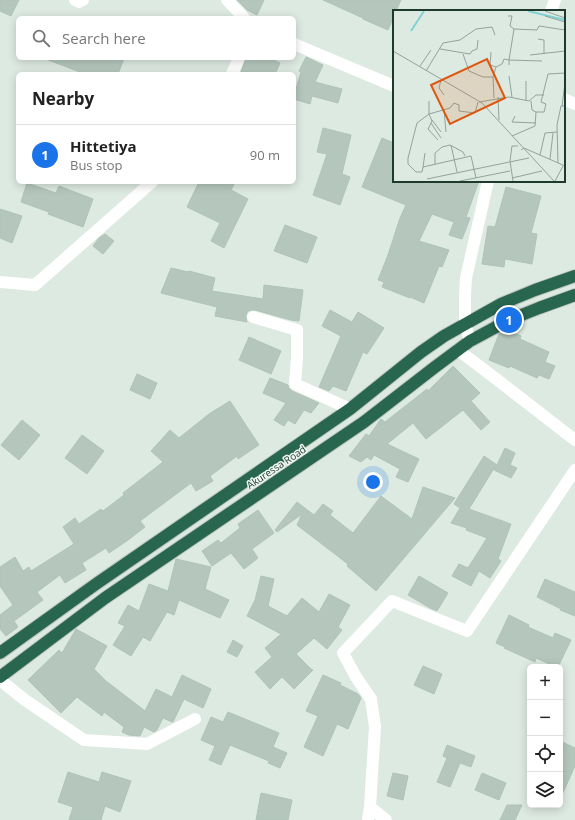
<!DOCTYPE html>
<meta charset="utf-8">
<style>
:root{--surface:#fff;--page:#f2f2f2;--text:#222;--muted:#767676;--line:#e0e0e0;--accent:#1a73e8}
body{margin:0;font-family:"Open Sans",sans-serif;background:var(--page);color:var(--text)}
.controls{position:absolute;right:12px;bottom:12px;display:grid;overflow:hidden;border-radius:6px;box-shadow:0 2px 10px #0003}
.controls button{width:36px;height:36px;display:grid;place-items:center;padding:0;border:0;border-bottom:1px solid var(--line);background:var(--surface);color:var(--text);font:20px sans-serif}
.you{position:absolute;left:373px;top:482px;width:14px;height:14px;margin:-10px;border:3px solid #fff;border-radius:50%;background:#1a73e8;box-shadow:0 0 0 6px #1a73e833}
.badge{display:grid;place-items:center;width:26px;height:26px;border-radius:50%;background:var(--accent);color:#fff;font-size:13px;font-weight:700}
.pin{position:absolute;translate:-50% -50%;border:2px solid #fff;box-shadow:0 1px 4px #0006}
.list{margin:0;padding:0;list-style:none}
h2{display:flex;justify-content:space-between;align-items:center;height:52px;margin:0;padding:0 16px;font-size:17px}
h2 small{font-size:13px;font-weight:400;color:var(--muted)}
.list li{display:grid;grid-template-columns:26px 1fr auto;gap:12px;align-items:center;box-sizing:border-box;height:60px;padding:0 16px;border-top:1px solid var(--line)}
.list b{display:block;font-size:15px;white-space:nowrap}
.list p{margin:0;font-size:13px;white-space:nowrap;color:var(--muted)}
.list em{font-size:13px;font-style:normal;color:var(--muted)}
.icon{flex:none;width:22px;height:22px;fill:none;stroke:currentColor;stroke-width:2;stroke-linecap:round;stroke-linejoin:round}
.map{position:relative;flex:none;width:575px;height:820px;overflow:hidden}
.search{position:absolute;background:var(--surface);box-shadow:0 2px 10px #0003;left:16px;top:16px;width:280px;height:44px;display:flex;align-items:center;gap:10px;box-sizing:border-box;padding:0 14px;border-radius:6px;color:var(--muted);font-size:15px}
.panel{position:absolute;background:var(--surface);box-shadow:0 2px 10px #0003;left:16px;top:72px;width:280px;height:112px;border-radius:6px}
.map>svg:first-child{display:block}
.building{fill:#b5c7bd;stroke:#afc3b8}
.lines{fill:none;stroke-linecap:round;stroke-linejoin:round}
.highway-casing{stroke:#bcc4c0;stroke-width:14}
.minor{stroke:#fff;stroke-width:12}
.highway{stroke:#296650;stroke-width:12}
.labels{text-anchor:middle;stroke-width:3;stroke-linejoin:round;paint-order:stroke}
.street-label{font-size:10px;fill:#1e392e;stroke:#edf6f0}
.inset-river{fill:none;stroke:#81d2d2;stroke-width:2}
.inset-road{fill:none;stroke:#91a39a;stroke-width:1}
.view{fill:#de570e;fill-opacity:0.15;stroke:#de570e;stroke-width:2}
.inset-edge{fill:none;stroke:#1e392e;stroke-width:2}
</style>
<div class="map">
<svg width="575" height="820" viewBox="0 0 575 820">
<rect width="100%" height="100%" fill="#ddeae2"/>
<path class="building" d="M0,0H19L11,16L0,11Z
M237,0H264L257,15L247,10Z
M323,0H401L396,11H394V16L388,30L363,19V18Z
M306,57L323,65L315,82L342,89L338,103L312,96L310,104L294,99V96L301,72L299,71Z
M47,58H124L118,74H85L46,59Z
M246,58H270L280,63L275,74H246L241,72Z
M323,128L351,135L342,174L350,177L340,205L313,195L327,154L317,152Z
M382,138L394,143V181H479L466,217L470,218L462,239L449,235L454,222L432,214L419,241L449,250L442,267L439,266L424,303L410,297V298L382,287L384,282L378,280L388,255L400,218L406,205L362,187Z
M199,182H235L231,190L248,199L224,248L211,241L220,223L187,207Z
M27,183L56,193L59,186L93,199L83,227L48,214L49,212L21,202Z
M506,187L541,196L531,233L537,234L532,264L505,259L504,267L482,264L488,226L495,227Z
M0,209L22,216L12,243L0,238Z
M285,225L317,237L307,263L274,251Z
M105,234L114,241L103,254L93,246L99,238Z
M171,268L188,272L189,271L215,278L212,291L263,299L264,285L303,290L299,321L291,320L255,310H252L248,311L246,315V318L247,322L215,316L217,307L161,293Z
M330,310L352,322L358,312L384,328L367,354L363,352L346,391L333,386L329,391L319,387L341,336L322,326Z
M506,330L521,336L520,339L549,352L545,362L555,366L549,379L539,375L537,378L510,366L509,368L489,360L499,334Z
M249,337L281,351L271,374L239,360Z
M453,366L480,393L471,401L490,422L481,430L463,410L426,439L413,423L387,444L419,459L408,482L396,477L400,469L374,455L371,460L367,457L361,462L349,456L366,434L369,436L381,419L385,422L427,389L428,391Z
M137,374L157,383L150,399L130,390Z
M270,378L288,385L289,388L292,391L319,403L311,413L304,410L295,424L288,420L284,426L274,420L286,403L263,393Z
M230,401L259,445L238,459L237,456L210,476L213,481L196,491L191,483L140,521L145,527L128,540L109,553L106,548L82,563L86,570L65,583L60,575L37,592L43,600L14,621L18,627L6,636L0,629V615L13,605L0,586V567L15,557L23,571L29,567L31,571L74,544L63,527L75,518L79,524L101,509L103,511L124,495L123,493L163,462L151,451L170,430L179,438L209,414Z
M22,420L40,435L19,460L1,445Z
M82,435L104,451L87,474L65,458Z
M505,448L515,453L510,465L517,468L511,478L494,470L496,465L469,509L511,524L498,559L501,561L490,578L479,571L471,586L452,576L459,564L468,568L487,538L466,530L467,528L451,523L460,508L454,504L484,456L497,465Z
M423,487L455,498L376,591L347,566L348,564L297,525L302,514L277,532L275,530L297,502L314,515L323,504L333,511L330,515L353,533L381,496L412,519Z
M258,510L274,533L252,549L258,558L244,569L231,553L212,566L202,551L218,540L221,543L240,528L238,524Z
M176,559L211,567L205,589L229,600L220,618L179,600L174,615L167,612L150,641L143,637L131,656L113,645L125,626L118,623L128,605L139,611L149,584L168,591Z
M261,576L274,579L268,606L287,616L302,598L319,612L329,594L350,605L338,627L342,630L327,649L314,638L296,654L311,669L313,670L294,689L282,677L270,689L255,672L272,657L265,648L281,634L247,616L255,600Z
M419,576L448,593L437,611L430,608L408,595Z
M545,579L575,592V616L560,610L561,609L537,597Z
M509,615L529,625L528,627L553,638L555,633L571,640L558,667H556L536,658L535,662L504,648L505,647L496,643Z
M76,629L107,646L94,669L106,681L145,711L156,689L172,697L182,675L211,689L203,708L184,699L173,722H172L163,718L157,730L154,732L144,727L140,736L129,735L122,732L124,727L104,712L102,716L77,697L61,713L28,680L59,650L62,653Z
M233,640L243,646L237,657L227,652Z
M423,666L442,674L434,694L414,685Z
M323,675L341,683L340,685L358,694L361,698L348,729L337,724L323,756L304,747L318,716L306,711Z
M228,712L279,733L273,747L287,753L280,768L268,763L269,761L230,745L221,765L209,760L215,746L201,740L211,717L223,722Z
M560,741L575,748V766L560,799Z
M447,745L475,756L471,767L460,763L450,787L437,782L447,758L443,756Z
M68,772L99,782L102,772L131,781L120,812L105,806L101,820H69L73,807L58,802Z
M393,773L408,776L403,800L387,796Z
M482,773L506,783L499,800L475,790Z
M261,793L292,800L288,820H256Z
M507,805H522L515,820H500Z"/>
<g class="lines">
<g class="highway-casing">
<path id="highway" d="M0,653L96,584L350,409L421,352L444,336L501,304L535,290L575,276
M0,677L105,598L364,422L435,367L470,341L509,320L539,308L575,295"/>
</g>
<path class="minor" d="M75,0L79,2L83,0
M227,0L244,18
M551,11L555,0
M294,44L394,86
M232,74L239,58
M564,99L575,104
M0,282L35,285L152,182
M253,317L297,330V358L295,384L350,409
M470,341L465,324V296L466,278L488,181
M458,350L491,375L575,440
M0,680L25,700L84,740L147,744L195,719
M370,807L386,820
M368,820L370,807L375,727L371,699L356,677L343,653L392,601L467,631L575,470"/>
<use href="#highway" class="highway"/>
</g>
<g class="labels">
<g class="street-label">
<text transform="translate(276 467) rotate(-34)" y="4">Akuressa Road</text>
</g>
</g>
<g transform="translate(393 10)">
<rect width="172" height="172" fill="#ddeae2"/>
<path class="inset-river" d="M135,1L172,10M18,21L31,1"/>
<path class="inset-road" d="M152,1L172,8M115,6H119L117,16L121,19L144,20L146,16L172,20M152,6L172,12M121,19L116,50L149,51M145,29L151,30V44M47,39L77,44L79,41L84,39L85,30M0,41L89,93L161,171M70,44L76,61L90,67H100L103,57L97,55L98,42M137,45L172,41M27,56L38,40M103,57L109,54L111,49L116,50V55M33,61L50,33L67,30L83,19L99,17L102,25M116,66L119,87M100,67L101,88M48,70L46,78L51,85M105,87L106,110M133,91V71M86,92L116,87L136,91L143,85H151M169,96L172,73M51,100L53,122M143,102H151L153,94L148,92L155,64L172,63M122,106L119,112L143,113M39,110L48,122M38,113L48,128M119,126L142,116L143,102L139,100L138,91M45,130L35,119L39,111L36,104L57,98L61,93L66,95V101L82,103L85,92M58,135L64,162M128,140L131,138L172,156M32,143L30,157L78,146L83,168M147,145L152,123L164,122M157,149L160,123M165,153L164,115L168,96H172M42,154V143L49,137L57,135L70,142L72,146M30,157L29,162H23L15,154V148L24,113L36,104V91M119,168L149,161M34,169L136,148M67,171L117,161M120,171L117,151L119,136H125M162,171L170,156"/>
<path class="view" d="M94,49L112,88L57,114L38,75Z"/>
<rect width="172" height="172" class="inset-edge"/>
</g>
</svg>
<div class="controls">
<button>+</button>
<button>−</button>
<button><svg class="icon" aria-label="locate" viewBox="0 0 24 24"><circle cx="12" cy="12" r="6"/><path d="M12 2v4M12 18v4M2 12h4M18 12h4"/></svg></button>
<button><svg class="icon" aria-label="layers" viewBox="0 0 24 24"><path d="M12 4l9 5-9 5-9-5zM3 14l9 5 9-5"/></svg></button>
</div>
<div class="you"></div>
<div class="pin badge" style="left:509px;top:320px">1</div>
<div class="search"><svg class="icon" aria-label="search" viewBox="0 0 24 24"><circle cx="10" cy="10" r="6"/><path d="M15 15l6 6"/></svg>Search here</div>
<section class="panel">
<h2>Nearby<small></small></h2>
<ul class="list">
<li><span class="badge">1</span><div><b>Hittetiya</b><p>Bus stop</p></div><em>90 m</em></li>
</ul>
</section>
</div>
